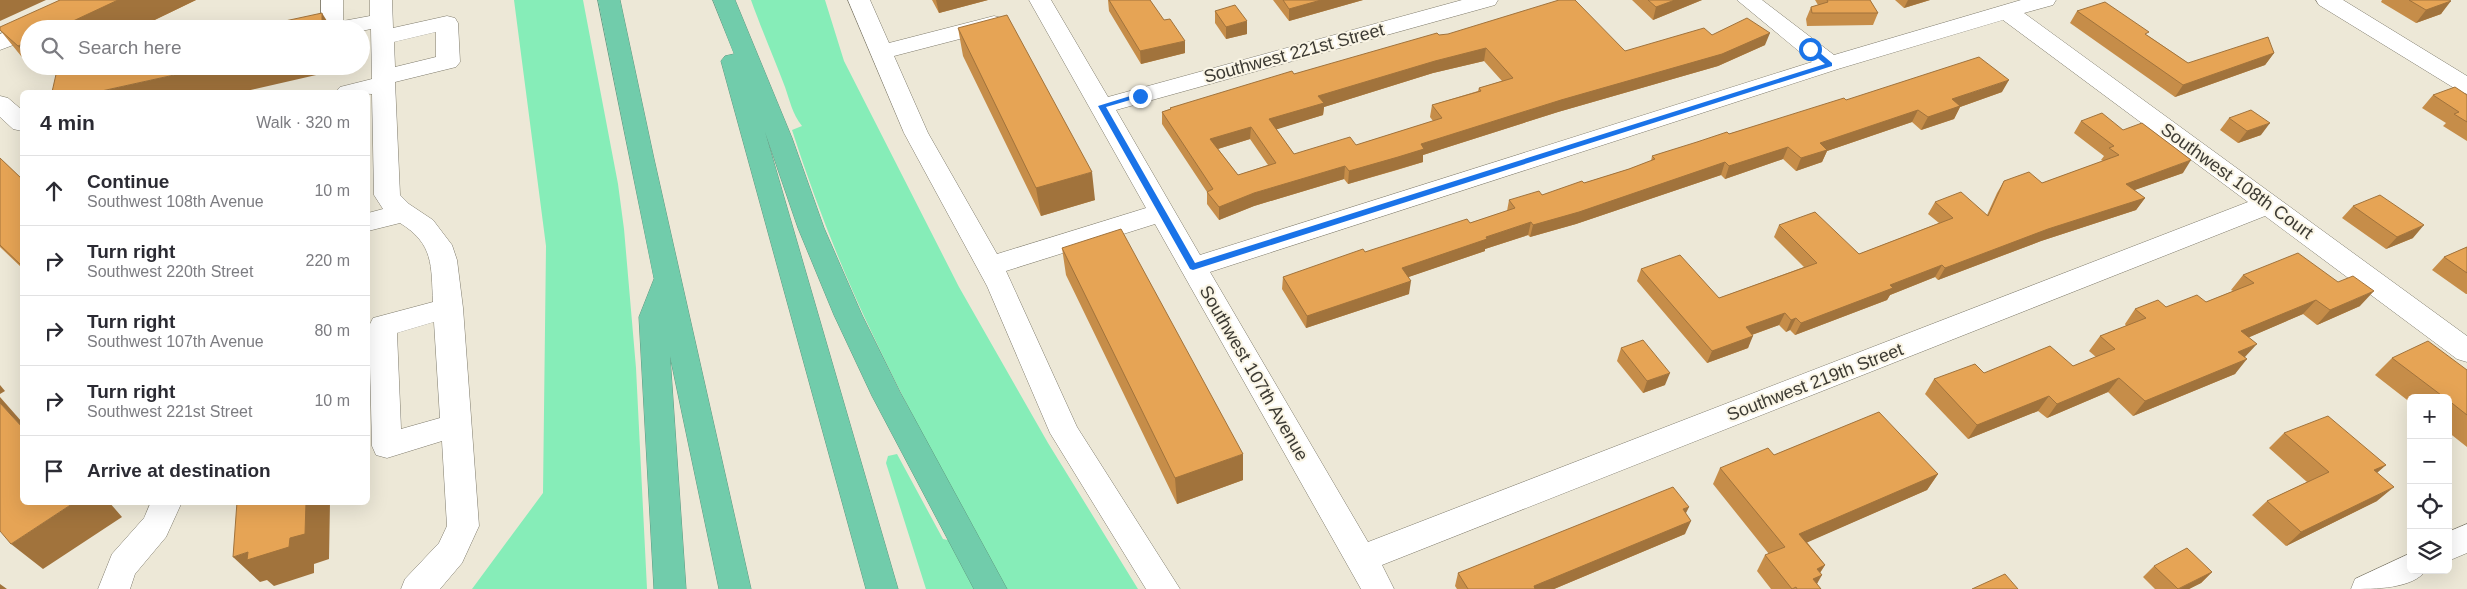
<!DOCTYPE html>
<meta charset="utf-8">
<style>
:root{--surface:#fff;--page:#f2f2f3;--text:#2b2b33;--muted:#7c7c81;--line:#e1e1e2}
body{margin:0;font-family:Arial,sans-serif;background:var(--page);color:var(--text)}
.controls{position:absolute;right:15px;bottom:15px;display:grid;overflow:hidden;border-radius:8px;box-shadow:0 5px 20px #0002}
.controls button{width:45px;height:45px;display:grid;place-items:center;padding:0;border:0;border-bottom:1px solid var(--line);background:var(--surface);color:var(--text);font:25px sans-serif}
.stop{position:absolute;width:15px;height:15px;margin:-11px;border:4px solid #1a73e8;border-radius:50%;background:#fff}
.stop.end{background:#1a73e8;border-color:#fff;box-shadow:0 1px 5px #0008}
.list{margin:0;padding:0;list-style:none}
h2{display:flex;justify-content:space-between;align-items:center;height:65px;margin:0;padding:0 20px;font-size:21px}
h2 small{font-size:16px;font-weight:400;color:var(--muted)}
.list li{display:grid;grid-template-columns:32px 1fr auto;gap:15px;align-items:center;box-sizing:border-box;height:70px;padding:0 20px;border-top:1px solid var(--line)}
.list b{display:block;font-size:19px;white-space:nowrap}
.list p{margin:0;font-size:16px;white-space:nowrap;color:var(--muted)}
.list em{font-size:16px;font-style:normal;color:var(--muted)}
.icon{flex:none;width:28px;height:28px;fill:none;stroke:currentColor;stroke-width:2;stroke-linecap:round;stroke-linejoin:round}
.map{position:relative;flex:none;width:2467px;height:589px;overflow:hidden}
.search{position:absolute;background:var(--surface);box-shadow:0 5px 20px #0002;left:20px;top:20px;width:350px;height:55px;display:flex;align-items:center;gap:12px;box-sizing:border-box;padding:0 18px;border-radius:28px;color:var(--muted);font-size:19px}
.panel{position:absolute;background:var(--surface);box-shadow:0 5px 20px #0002;left:20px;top:90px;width:350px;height:415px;border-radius:8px}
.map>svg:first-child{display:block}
.green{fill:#86edb8}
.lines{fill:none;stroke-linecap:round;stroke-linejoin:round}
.minor-casing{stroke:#7f7b6c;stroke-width:1}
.highway-casing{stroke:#5f9981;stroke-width:1}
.minor{fill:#fff;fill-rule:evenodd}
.highway{fill:#71ccab;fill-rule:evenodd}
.wall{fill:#c68d49;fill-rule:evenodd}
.shaded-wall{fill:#a1733c}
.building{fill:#e6a455;stroke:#a1733c;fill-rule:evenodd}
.route{fill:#1a73e8}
.labels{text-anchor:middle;stroke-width:4;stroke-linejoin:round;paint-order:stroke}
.street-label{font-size:18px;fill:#3d3b34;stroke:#faf5e5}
</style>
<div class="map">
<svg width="2467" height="589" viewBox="0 0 2467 589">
<rect width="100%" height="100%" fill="#ede8d7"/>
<path class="green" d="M514,0H583L618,184L624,229L636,368L647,589H472L543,493L546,246Z
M751,0H825L844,61L959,287L1048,443L1138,589H1006C960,504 912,419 871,331C840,266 814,198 792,130L802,126C792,113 790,101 785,87C774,58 761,28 751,0Z
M897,454L943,539L952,541L978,589H926L886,463L888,456Z"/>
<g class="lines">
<g class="minor-casing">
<path id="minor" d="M321,0H343V21L370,16V0H392L393,28L447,16L455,18L458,23L460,62L456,67L395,82L400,195L409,204L433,220L452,245L457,260L463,308L479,526L462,563L440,589H401L405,579L439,543L447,526L442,441L387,458L376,455L372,446L369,326L373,318L433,302C431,265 434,244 400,223L368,231V213L383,209L374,195L372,94L336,92L340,87L372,79L371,29L361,31V29H321ZM436,32V57L395,67L394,42ZM434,322L440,418L401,429L397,333Z
M848,0H870L889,43L994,16L1002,18L1005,23L1002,28L894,56L928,133L997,254L1146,208L1029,0H1051L1108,97L1462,0H1498L1495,5L1116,110L1200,255L1812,62L1737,0H1762L1834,55L2021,0H2056L2053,5L2024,13L2467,336V362L2457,359L2265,216L1382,565L1394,589H1361L1155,224L1006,271L1077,427L1180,589H1146L1050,433L987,286L904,133ZM2003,20L2248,202L1368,542L1210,272L1838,69Z
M2316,0H2343L2467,76V94L2459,91L2319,5Z
M29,23L37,25L39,29H29V39L0,50V34Z
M0,96L8,98L22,110V131L13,129L0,117Z
M151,502H182L166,537L135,574L130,589H98L112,554L144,518Z
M2467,524V553L2448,561V532Z
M2411,553V570H2426C2414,589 2374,589 2351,589L2355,579Z"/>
</g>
<g class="highway-casing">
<path id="highway" d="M598,0H620L654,159L751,589H719L670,356L686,589H654L639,317L654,279Z
M713,0H735L792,138L824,228L862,315L900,392L1007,589H974L872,396L834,315L798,228L765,132L898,589H866L721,61L725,56L734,54Z"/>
</g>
<use href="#minor" class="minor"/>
<use href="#highway" class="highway"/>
</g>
<path class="wall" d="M60,0H196L136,29H29V63L21,56L0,30Z
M932,0H988L939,13Z
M1108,0H1150L1185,53L1141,64L1109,11Z
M1273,0H1363L1289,21Z
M1632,0H1702L1653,20Z
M1815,0H1870L1878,13L1873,25L1807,26L1806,19L1811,7L1818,5Z
M1895,0H1930L1904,8Z
M2382,0H2449L2441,14L2416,23L2381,2Z
M1215,11L1247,34L1226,39L1215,23Z
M2077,11L2147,35L2188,63L2274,53L2265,65L2175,97L2070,23Z
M958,28L1095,200L1041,216L963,56Z
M1439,35L1625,51L1712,35L1765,45L1718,66L1558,112L1423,155V162L1397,170L1348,184L1344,179L1254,206L1219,220L1207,204V192L1162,124V112L1170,109V108ZM1484,61L1502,81L1479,88L1478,91L1432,105L1430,117L1433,121L1356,145L1294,154L1276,129L1323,115L1324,107L1433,73ZM1250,139L1268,165L1238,175L1218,149Z
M33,66H57L41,74Z
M2002,92L1960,107L1954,119L1921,130L1912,122L1827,151L1822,162L1796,171L1783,159L1725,179L1721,175L1576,224L1530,237L1528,235L1485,249V251L1408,277L1409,294L1306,328L1282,289L1283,277L1365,252L1470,223L1507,211L1509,200L1542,195L1584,183L1629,169L1651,161L1652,156L1846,100Z
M2433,95H2467V141L2443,126L2446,123L2422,108Z
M2229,118L2261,135L2238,143L2220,130Z
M2081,121L2123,130L2183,173L2134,190L2145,198L2136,210L2041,241L1938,280L1935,277L1890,295L1887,300L1795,335L1790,330L1786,332L1779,325L1752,335L1748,348L1707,363L1637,281L1641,269L1719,298L1804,267L1774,237L1779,225L1859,254L1939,223L1928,214L1935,202L1987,215L1997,193L2004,181L2042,183L2103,161L2101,160L2104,156L2074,133Z
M0,158L22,179V268L0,247Z
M2353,206L2413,238L2386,249L2342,218Z
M2467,247V294H2466L2432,270L2444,257Z
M1062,248L1243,480L1177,504L1066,275Z
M2243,275L2360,306L2317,325L2303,314L2249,337L2245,357L2235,374L2133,416L2108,392L2047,418L2038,411L1968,439L1925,394L1934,379L1984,373L2073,366L2096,357L2089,351L2100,336L2126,326L2125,324L2135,309L2166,307L2206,302L2233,291L2231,290Z
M1621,348L1665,385L1643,393L1617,361Z
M2392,358L2467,370V447L2448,432V398H2411V403L2375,375Z
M2284,433L2386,465L2377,472V501L2286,546L2252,515L2267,501L2307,482L2269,448Z
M1774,455L1938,474L1927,490L1807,542L1825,565L1820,573L1817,584L1821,589H1771L1757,571L1765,555L1769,554L1713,484L1720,468Z
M1686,513L1685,534L1554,589H1457L1455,586L1458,573Z
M2154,566L2212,572L2201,583L2189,589H2155L2143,577Z"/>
<path class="shaded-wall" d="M0,0H46L0,21Z
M118,0H196L136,29H56Z
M936,0H988L939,13Z
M1321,0H1363L1289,21V9Z
M1675,0H1702L1653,20L1656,7Z
M1908,0H1930L1904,8Z
M2451,1L2441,14L2416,23L2426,10Z
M322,13L332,29H322Z
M1247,21V34L1226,39V27Z
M1770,33L1765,45L1718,66L1558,112L1423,155V162L1348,184L1349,171L1421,144Z
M29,41V59L18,46Z
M1185,41V53L1141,64L1140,51Z
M1486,48L1484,61L1433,73L1324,107L1323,115L1268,132L1269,119L1318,96L1435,61Z
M2274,53L2265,65L2175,97L2183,85Z
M35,66H57L41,74Z
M215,66H338V70L242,92H97Z
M2009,80L2002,92L1960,107L1954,119L1921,130L1928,117L1952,99Z
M1918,110L1912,122L1827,151L1822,162L1796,171L1801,158L1820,143Z
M2270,123L2261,135L2238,143L2247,131Z
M1251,127L1250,139L1211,151L1210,139Z
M1788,147L1783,159L1725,179L1729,166Z
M2191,160L2183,173L2118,196L2126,184Z
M1725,162L1721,175L1576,224L1530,237L1533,225Z
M1345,166L1344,179L1254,206L1219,220V207L1254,193Z
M1092,172L1095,200L1041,216L1036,188Z
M2145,198L2136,210L2041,241L1938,280L1945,268L2048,229Z
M1531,222L1528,235L1485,249V251L1400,280L1402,268L1486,237Z
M2424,225L2413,238L2386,249L2397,237Z
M1942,265L1935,277L1890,295L1887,300L1795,335L1801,323L1890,285Z
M1411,281L1409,294L1306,328L1307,316Z
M2374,291L2360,306L2317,325L2330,310Z
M2316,300L2303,314L2229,346L2241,331Z
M1785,313L1779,325L1740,339L1746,327Z
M1796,318L1790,330L1786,332L1791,320Z
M1753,336L1748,348L1707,363L1712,351Z
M2257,344L2244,358L2238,352Z
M2247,359L2235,374L2133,416L2145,401Z
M1670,373L1665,385L1643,393L1647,381Z
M2119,378L2108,392L2047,418L2057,404Z
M0,385L5,391L0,394Z
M2049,396L2038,411L1968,439L1977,425Z
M0,397L22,422V427L0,403Z
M1243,454V480L1177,504L1175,478Z
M2386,465L2369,480L2374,470Z
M1938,474L1927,490L1790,550L1799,534Z
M2394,487L2377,501L2286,546L2301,532Z
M75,502H109L122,517L43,569L11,544Z
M306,502H330L329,559L314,564V573L274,586L267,580L260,582L233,557L290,538Z
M1689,507L1682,521L1683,509Z
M1691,521L1685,534L1554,589H1533L1534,586Z
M1825,565L1817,577L1822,575L1814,589H1807L1817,569Z
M2212,572L2201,583L2189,589H2179Z
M0,584L7,589H0Z"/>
<path class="building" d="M60,0H118L56,29H29V41L18,46L0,30V27Z
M1109,0H1150L1164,20L1170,19L1185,41L1140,51Z
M1283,0H1321L1289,9Z
M1559,0H1575L1625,51L1704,28L1712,35L1747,18L1770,33L1722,54L1561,100L1421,144L1424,149L1398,157L1349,171L1345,166L1254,193L1219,207L1207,192L1213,189L1162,112L1171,109L1170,108L1292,71L1294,74L1437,33L1439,35L1448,34ZM1486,48L1513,78L1479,88L1481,91L1432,105L1442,118L1356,145L1350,137L1294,154L1269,119L1324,103L1318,96L1435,61ZM1251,127L1276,163L1238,175L1210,139Z
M1648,0H1675L1656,7Z
M1827,0H1870L1878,13H1812L1811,7L1828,2Z
M2409,0H2449L2451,1L2426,10Z
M2105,2L2149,32L2145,34L2188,63L2268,37L2274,53L2183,85L2077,11Z
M1235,5L1247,21L1226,27L1215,11Z
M322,13V29H248Z
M1007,15L1092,172L1036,188L958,28Z
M1979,57L2009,80L1952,99L1960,106L1928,117L1918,110L1820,143L1827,150L1801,158L1788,147L1729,166L1725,162L1579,212L1533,225L1531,222L1486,237L1487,239L1402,268L1411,281L1307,316L1283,277L1363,249L1365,252L1467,219L1470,223L1515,208L1509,200L1539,191L1542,195L1582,181L1584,183L1629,169L1655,159L1652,156L1697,142L1727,132L1729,134L1844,98L1846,100Z
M75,66H215L97,92H52L57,70Z
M2455,87L2467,95V122L2454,114L2459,112L2433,95Z
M2251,110L2270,123L2247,131L2229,118Z
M2102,113L2123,130L2142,123L2191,160L2126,184L2145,198L2048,229L1945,268L1942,265L1890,285L1893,288L1801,323L1796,318L1791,320L1785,313L1746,327L1753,336L1712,351L1641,269L1680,255L1719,298L1817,263L1779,225L1815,212L1859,254L1953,218L1935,202L1961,192L1988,216L2004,181L2029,172L2042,183L2119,155L2109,148L2114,146L2081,121Z
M0,158L22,179V266L0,245Z
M2380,195L2424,225L2397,237L2353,206Z
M1121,229L1243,454L1175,478L1062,248Z
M2467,247V273L2444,257Z
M2298,253L2338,282L2353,276L2374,291L2330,310L2316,300L2241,331L2257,344L2238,352L2247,359L2145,401L2119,378L2057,404L2049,396L1977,425L1934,379L1975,364L1984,373L2050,346L2073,366L2115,349L2100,336L2146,318L2135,309L2158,300L2166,307L2197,295L2206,302L2254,283L2243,275Z
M1643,340L1670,373L1647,381L1621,348Z
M2428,341L2467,370V415L2448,400V398H2445L2392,358Z
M0,403L22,427V502H75L11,544L0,531Z
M1879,412L1938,474L1799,534L1825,565L1817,569L1822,575L1813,579L1821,589H1797L1796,587L1792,589L1765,555L1785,547L1720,468L1768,448L1774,455Z
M2328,416L2386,465L2374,470L2394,487L2301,532L2267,501L2329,472L2284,433Z
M1673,487L1689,507L1683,509L1691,521L1534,586L1535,589H1468L1458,573Z
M237,502H306L305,534L290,538L289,547L247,560L248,552L233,557Z
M2187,548L2212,572L2178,589L2154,566Z
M2005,574L2018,589H1972Z"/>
<path class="route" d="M1808,47H1813L1832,63V66L1193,270L1190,269L1098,106L1140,93L1144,96L1106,107L1195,263L1825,64L1808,50Z"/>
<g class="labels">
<g class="street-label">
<text transform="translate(1294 53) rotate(-15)" y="6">Southwest 221st Street</text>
<text transform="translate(2237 181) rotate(36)" y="6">Southwest 108th Court</text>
<text transform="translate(1254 373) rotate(60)" y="6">Southwest 107th Avenue</text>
<text transform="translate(1815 382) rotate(-21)" y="6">Southwest 219th Street</text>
</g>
</g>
</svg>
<div class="controls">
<button>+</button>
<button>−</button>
<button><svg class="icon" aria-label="locate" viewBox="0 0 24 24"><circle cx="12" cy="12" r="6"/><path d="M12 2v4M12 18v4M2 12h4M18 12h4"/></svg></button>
<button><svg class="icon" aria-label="layers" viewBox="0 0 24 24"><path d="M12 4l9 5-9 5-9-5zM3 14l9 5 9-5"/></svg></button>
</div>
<div class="stop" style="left:1810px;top:49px"></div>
<div class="stop end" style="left:1140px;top:96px"></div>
<div class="search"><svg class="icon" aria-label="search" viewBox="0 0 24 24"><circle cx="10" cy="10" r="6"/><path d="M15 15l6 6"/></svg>Search here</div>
<section class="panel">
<h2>4 min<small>Walk · 320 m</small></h2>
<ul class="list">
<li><svg class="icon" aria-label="ahead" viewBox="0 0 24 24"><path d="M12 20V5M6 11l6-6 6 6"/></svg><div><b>Continue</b><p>Southwest 108th Avenue</p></div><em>10 m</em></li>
<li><svg class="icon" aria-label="right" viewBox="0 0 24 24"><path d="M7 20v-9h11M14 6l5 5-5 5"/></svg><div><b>Turn right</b><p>Southwest 220th Street</p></div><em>220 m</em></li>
<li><svg class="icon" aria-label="right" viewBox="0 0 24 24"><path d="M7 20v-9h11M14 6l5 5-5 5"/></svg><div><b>Turn right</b><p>Southwest 107th Avenue</p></div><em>80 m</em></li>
<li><svg class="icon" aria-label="right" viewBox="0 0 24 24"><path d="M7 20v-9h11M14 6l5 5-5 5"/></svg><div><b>Turn right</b><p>Southwest 221st Street</p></div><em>10 m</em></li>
<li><svg class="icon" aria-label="arrive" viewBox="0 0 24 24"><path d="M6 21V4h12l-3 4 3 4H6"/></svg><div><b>Arrive at destination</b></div></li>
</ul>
</section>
</div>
